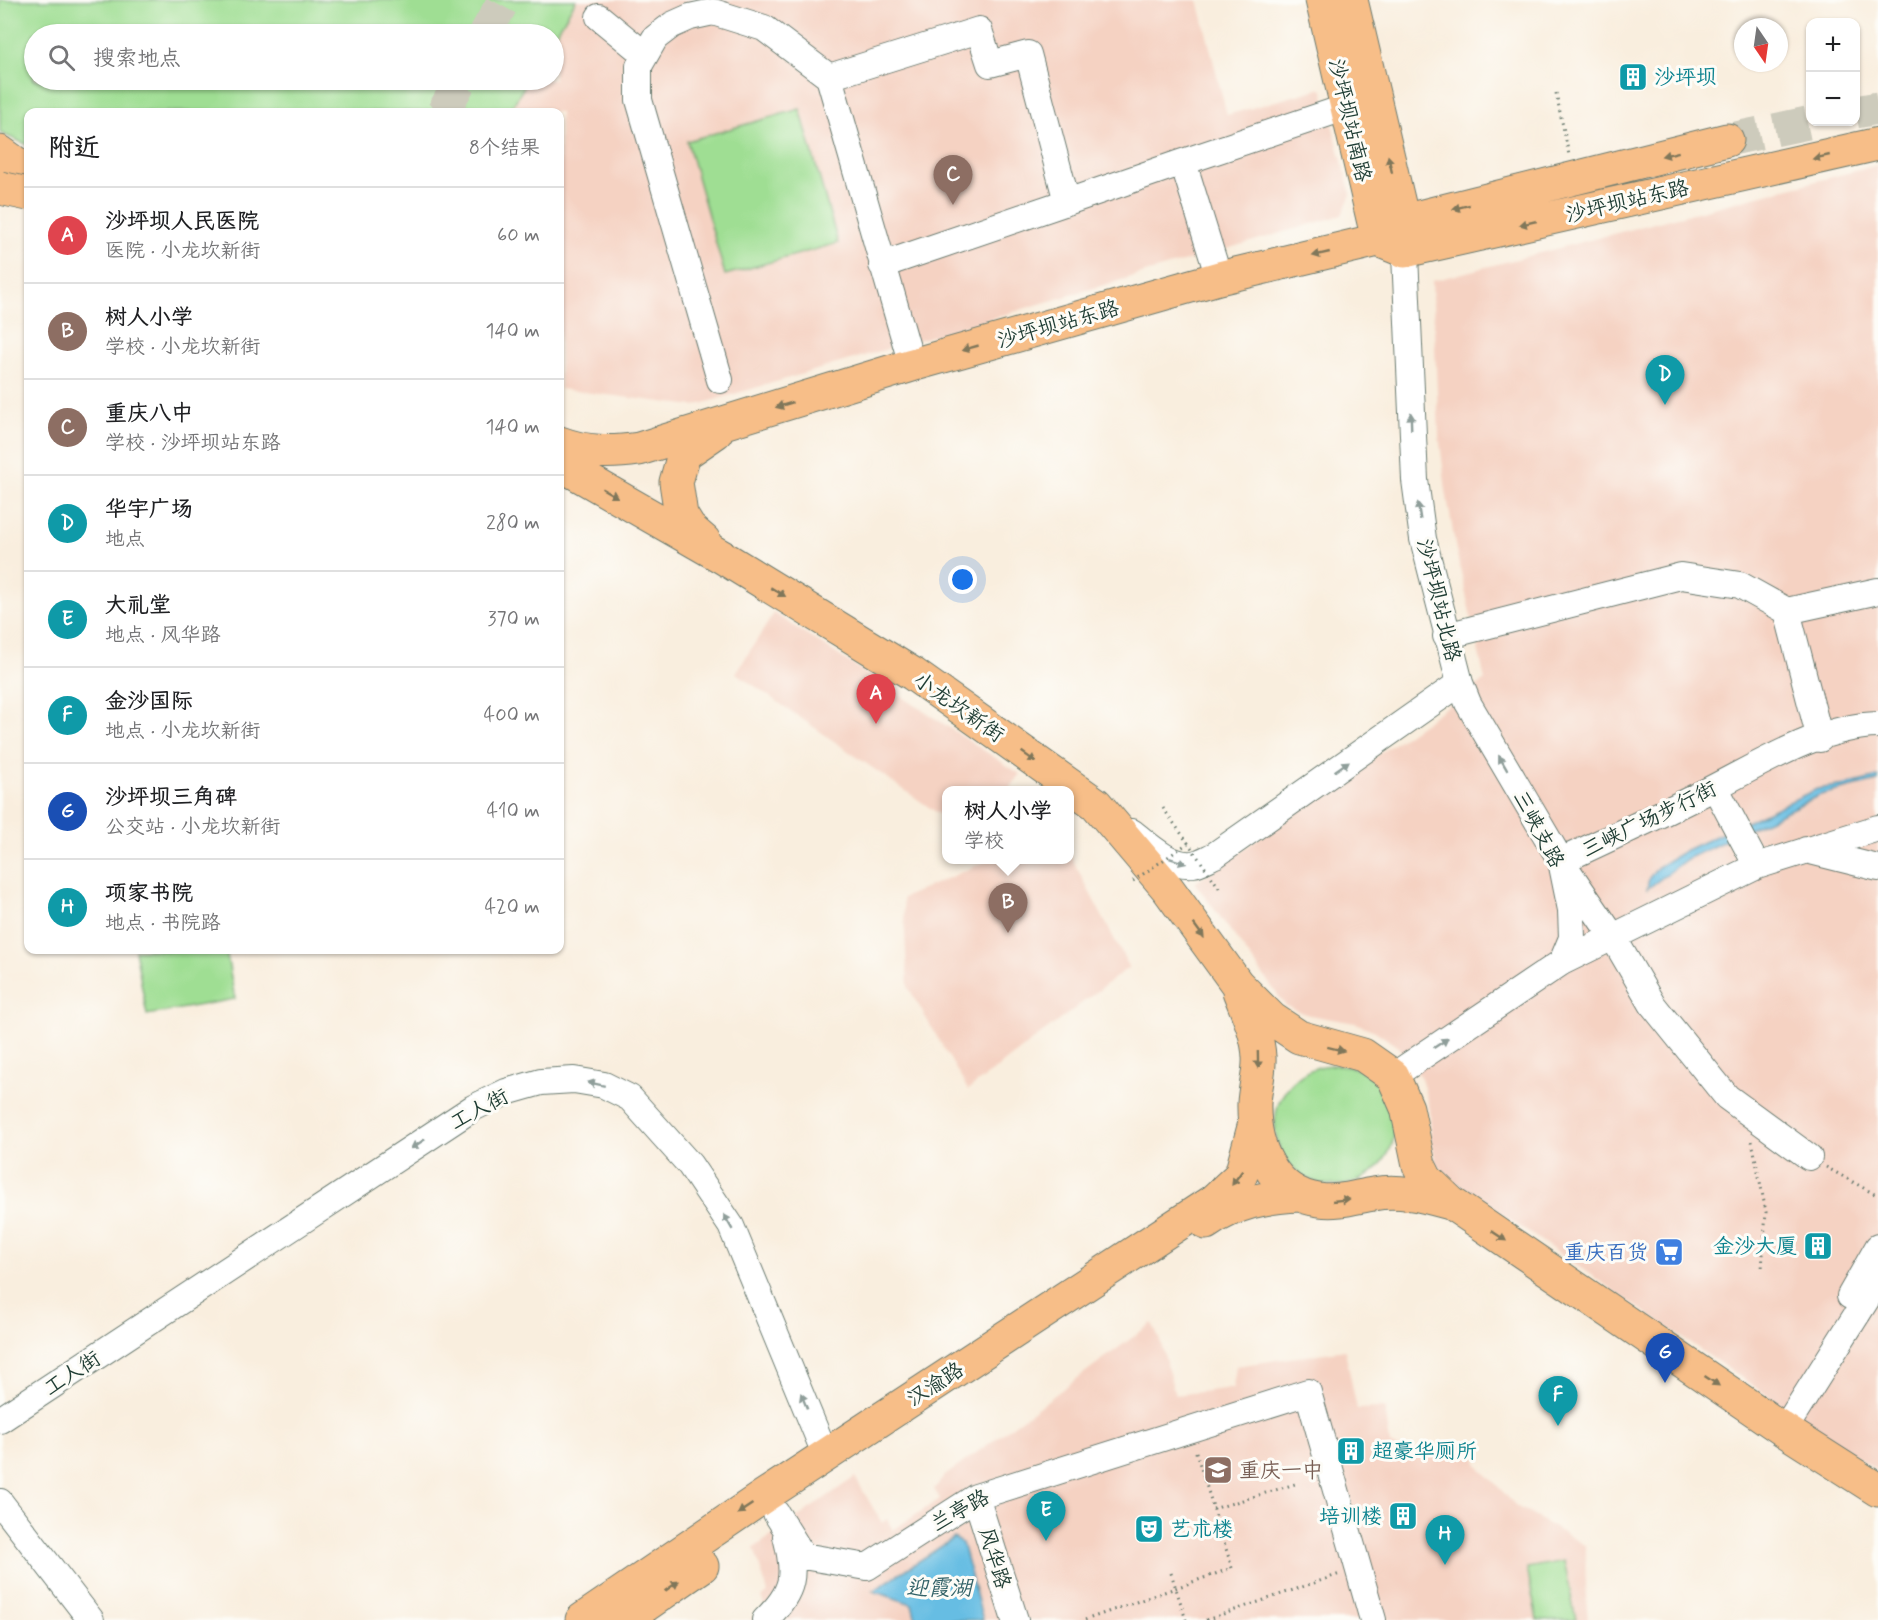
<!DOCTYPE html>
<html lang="zh">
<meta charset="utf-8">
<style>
:root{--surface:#fff;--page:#f6f6f6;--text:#202124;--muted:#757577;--line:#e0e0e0;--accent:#0b8043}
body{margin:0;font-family:Mynerve,"LXGW WenKai TC",sans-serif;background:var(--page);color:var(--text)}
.controls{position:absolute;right:18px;top:18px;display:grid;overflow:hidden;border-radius:12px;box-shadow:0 2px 4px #0004}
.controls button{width:54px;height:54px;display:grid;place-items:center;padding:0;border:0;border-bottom:2px solid var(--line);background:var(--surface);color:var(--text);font:30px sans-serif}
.compass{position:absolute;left:1734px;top:18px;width:54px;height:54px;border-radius:50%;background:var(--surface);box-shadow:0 2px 4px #0004;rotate:167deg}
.you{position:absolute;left:963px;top:580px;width:21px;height:21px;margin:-15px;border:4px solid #fff;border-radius:50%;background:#1a73e8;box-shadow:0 0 0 9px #1a73e833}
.badge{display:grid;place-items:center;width:39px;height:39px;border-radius:50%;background:var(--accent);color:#fff;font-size:20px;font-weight:700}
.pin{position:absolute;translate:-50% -50px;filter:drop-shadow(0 2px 3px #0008)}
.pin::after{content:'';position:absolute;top:32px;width:21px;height:18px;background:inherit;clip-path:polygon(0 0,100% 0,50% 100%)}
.popup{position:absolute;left:942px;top:786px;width:132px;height:78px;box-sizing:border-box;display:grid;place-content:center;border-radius:12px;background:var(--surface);filter:drop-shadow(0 2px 4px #0005);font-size:20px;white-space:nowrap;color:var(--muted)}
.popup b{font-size:22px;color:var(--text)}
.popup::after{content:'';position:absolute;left:50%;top:100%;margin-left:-12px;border:12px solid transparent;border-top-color:var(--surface)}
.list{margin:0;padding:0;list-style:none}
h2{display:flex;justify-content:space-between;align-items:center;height:78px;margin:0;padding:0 24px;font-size:26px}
h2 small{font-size:20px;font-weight:400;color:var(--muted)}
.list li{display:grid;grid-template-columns:39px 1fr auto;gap:18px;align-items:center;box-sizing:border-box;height:96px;padding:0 24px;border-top:2px solid var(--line)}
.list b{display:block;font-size:22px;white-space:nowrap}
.list p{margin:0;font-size:20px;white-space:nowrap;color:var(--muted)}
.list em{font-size:20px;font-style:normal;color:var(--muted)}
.icon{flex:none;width:33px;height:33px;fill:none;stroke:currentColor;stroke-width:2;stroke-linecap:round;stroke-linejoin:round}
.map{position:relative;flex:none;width:1878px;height:1620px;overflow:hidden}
.search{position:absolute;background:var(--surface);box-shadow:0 2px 4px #0004;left:24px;top:24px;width:540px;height:66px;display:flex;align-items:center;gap:15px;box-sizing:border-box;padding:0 21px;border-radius:33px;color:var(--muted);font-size:22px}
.panel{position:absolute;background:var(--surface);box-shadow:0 2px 4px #0004;left:24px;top:108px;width:540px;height:846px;border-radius:12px}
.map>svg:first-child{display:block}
.built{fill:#f5d2c2}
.green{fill:#9fde93;stroke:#5f8e64;stroke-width:1.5}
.water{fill:#66bde3;stroke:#427d8c;stroke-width:1.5}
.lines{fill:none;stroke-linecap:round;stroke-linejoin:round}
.major-tunnel{stroke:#cdcbbc;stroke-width:33;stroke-dasharray:33 16;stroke-linecap:butt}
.minor-casing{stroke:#6b7b70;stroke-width:28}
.major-casing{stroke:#6b7b70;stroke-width:35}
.path{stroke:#6b7b70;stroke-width:3;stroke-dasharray:1.5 4.5;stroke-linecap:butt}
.minor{stroke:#fff;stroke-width:26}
.major{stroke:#f7be88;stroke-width:33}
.major-bridge-casing{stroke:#6b7b70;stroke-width:35;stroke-linecap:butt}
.path-bridge{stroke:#6b7b70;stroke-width:3;stroke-dasharray:1.5 4.5;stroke-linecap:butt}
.major-bridge{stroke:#f7be88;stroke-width:33}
.oneway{fill:#80775a}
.oneway2{fill:#8f9e9a}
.labels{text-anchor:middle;stroke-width:6;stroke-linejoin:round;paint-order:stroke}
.culture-label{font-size:21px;fill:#0d838f;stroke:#fdfcf7;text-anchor:start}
.street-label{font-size:21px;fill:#1f3d34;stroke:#fdfcf7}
.shop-label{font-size:21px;fill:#366cbe;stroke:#fdfcf7;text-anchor:end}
.education-label{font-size:21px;fill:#785e54;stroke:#fdfcf7;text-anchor:start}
.water-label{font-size:22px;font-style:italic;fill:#346369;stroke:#fdfcf7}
</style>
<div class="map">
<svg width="1878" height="1620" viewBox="0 0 1878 1620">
<rect width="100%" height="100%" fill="#fdfcf7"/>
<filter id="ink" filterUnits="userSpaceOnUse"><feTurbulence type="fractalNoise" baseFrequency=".0167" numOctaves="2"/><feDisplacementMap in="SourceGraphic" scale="12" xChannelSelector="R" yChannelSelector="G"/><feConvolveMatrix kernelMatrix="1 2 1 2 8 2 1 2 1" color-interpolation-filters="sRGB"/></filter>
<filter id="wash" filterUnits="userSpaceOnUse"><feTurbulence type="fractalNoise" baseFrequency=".008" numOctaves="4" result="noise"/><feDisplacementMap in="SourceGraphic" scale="24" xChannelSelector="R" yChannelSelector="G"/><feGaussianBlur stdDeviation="1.35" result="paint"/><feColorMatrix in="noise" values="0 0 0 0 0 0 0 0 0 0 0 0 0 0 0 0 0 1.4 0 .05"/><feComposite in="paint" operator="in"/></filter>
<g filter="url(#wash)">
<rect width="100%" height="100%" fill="#f9eede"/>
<path class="built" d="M576,0H1198L1227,115L1322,88L1351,194L1342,215L694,406L560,389V112H509L528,80H554V37Z
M1878,165V1471L1456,1183L1436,1164L1431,1142L1430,1109L1421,1078L1398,1047L1375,1031L1355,1023L1309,1015L1286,1006L1195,883L1485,680L1456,550L1446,491L1439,435L1432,281Z
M774,613L1020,774L1009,790H946V819L736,673Z
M1070,855L1129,967L968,1090L908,987L903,898L989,860H1070Z
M1152,1323L1160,1340L1175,1395L1233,1388L1236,1366L1345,1350L1357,1409L1385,1408L1390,1444L1405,1452L1470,1444L1478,1465L1516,1506L1586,1546L1585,1585L1588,1620H749L766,1608L761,1598L768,1593L754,1548L855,1477L882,1523L887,1519L893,1530L940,1499L934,1489L945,1476Z"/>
<path class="green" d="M0,0H576L554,37V34H34V80H528L509,112H28V145L0,133Z
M800,109L838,243L725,275L687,141Z
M135,950H226L235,999L147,1015Z
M1275 1125a60 60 0 1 1 120 0a60 60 0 1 1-120 0Z
M1564,1561L1576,1620H1537L1527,1568Z"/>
<path class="water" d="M1878,777V781L1820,795L1687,859L1647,889L1649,878L1658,867L1684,851L1817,789L1846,785Z
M954,1538L962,1543L983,1620H916L912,1604L873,1591Z"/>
</g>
<g filter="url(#ink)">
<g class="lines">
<path class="major-tunnel" d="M485,34L504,0
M443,112L461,80
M1856,112L1878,108
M1727,140L1812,122"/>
<g class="minor-casing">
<path id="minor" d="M599,17L644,54
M829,77L979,30L990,64L1028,54L1067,202L882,265
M1183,162L1347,107
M1067,202L1183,162L1219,278
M720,380L639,100V66L655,38L672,25L690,17L713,12L764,28L829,77L912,365
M1787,611L1820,739
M1446,636L1681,576L1740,585L1787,611L1878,591
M1715,787L1757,866
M1132,832C1148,845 1171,867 1193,864C1200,863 1208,858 1215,855L1460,683L1423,539L1415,480L1404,232
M1806,850L1878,868
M1562,962L1757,866L1878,828
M1393,1076L1562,962L1572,938L1571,910L1561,861L1468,703L1460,683
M1809,1157L1727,1097L1652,1004L1613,937L1561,861C1612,837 1663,814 1713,788C1762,763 1821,726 1878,725
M1850,1296L1878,1247
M0,1420L473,1108L506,1092L541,1082L574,1080L604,1085L630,1098L690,1165L731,1226L826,1456
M1784,1430L1878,1281
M976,1497L1015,1620
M0,1502L91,1620
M776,1513L803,1556L867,1567L976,1497L1308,1392L1373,1620
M765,1620C795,1591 796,1575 786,1536"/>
</g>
<g class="major-casing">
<path id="major" d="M1322,0L1378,240
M1351,0L1403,221
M0,152L28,172
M1378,240L1405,251L1878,144
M560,443C586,453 611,453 639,449L912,365L1219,278L1378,240L1403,221L1727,140
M560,464L724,558L913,674L1096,804L1168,889L1237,984L1272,1019L1299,1037L1363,1055L1393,1076L1407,1108L1419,1165L1426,1179L1451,1203L1784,1430L1878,1490
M704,541L689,528L681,515L676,482L684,454L716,432
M1239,991C1247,1012 1258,1034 1259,1057C1260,1072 1255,1087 1254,1103C1253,1145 1272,1194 1319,1200C1338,1203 1355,1197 1373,1194C1400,1189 1424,1196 1450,1203
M1206,1223C1235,1203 1266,1196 1301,1195
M582,1620L764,1496L1213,1201L1241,1175L1255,1123
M624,1620L702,1566"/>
</g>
<path class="path" d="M1556,93L1569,155
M1163,808L1188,843
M1752,1141L1766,1212L1762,1269
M1826,1167L1878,1196
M1213,1509L1295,1484
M1171,1573L1186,1620
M1085,1620L1232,1568L1195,1449
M1206,1620L1340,1574"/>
<use href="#minor" class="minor"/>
<use href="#major" class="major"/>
<g class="major-bridge-casing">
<path id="major-bridge" d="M0,188L28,194"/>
</g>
<path class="path-bridge" d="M1133,881L1188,843L1220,889"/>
<use href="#major-bridge" class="major-bridge"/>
</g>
<defs><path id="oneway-solid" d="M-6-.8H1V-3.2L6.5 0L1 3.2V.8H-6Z" transform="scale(1.5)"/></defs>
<g class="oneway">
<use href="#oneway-solid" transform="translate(1670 154) rotate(166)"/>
<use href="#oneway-solid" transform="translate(1821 157) rotate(167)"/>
<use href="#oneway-solid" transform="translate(1390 164) rotate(-103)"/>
<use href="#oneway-solid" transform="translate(1461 207) rotate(166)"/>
<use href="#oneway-solid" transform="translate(1528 223) rotate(167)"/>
<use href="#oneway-solid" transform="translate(1321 254) rotate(167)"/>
<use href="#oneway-solid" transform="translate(970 348) rotate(164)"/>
<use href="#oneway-solid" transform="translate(784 405) rotate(163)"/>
<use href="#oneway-solid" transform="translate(610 493) rotate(30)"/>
<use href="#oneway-solid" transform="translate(778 592) rotate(31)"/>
<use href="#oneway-solid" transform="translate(1029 757) rotate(35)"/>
<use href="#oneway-solid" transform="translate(1199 931) rotate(54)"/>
<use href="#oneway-solid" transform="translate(1336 1049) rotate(14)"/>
<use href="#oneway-solid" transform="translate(1258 1060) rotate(89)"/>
<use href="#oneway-solid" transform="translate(1237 1178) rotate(126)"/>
<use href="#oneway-solid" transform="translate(1341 1200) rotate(-6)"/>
<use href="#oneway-solid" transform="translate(1499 1236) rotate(34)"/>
<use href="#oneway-solid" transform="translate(1712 1381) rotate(34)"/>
<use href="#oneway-solid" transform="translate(745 1509) rotate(146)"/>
<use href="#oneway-solid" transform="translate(672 1586) rotate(-35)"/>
</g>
<g class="oneway2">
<use href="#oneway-solid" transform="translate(1411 421) rotate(-92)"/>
<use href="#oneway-solid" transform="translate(1419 511) rotate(-99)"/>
<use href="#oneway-solid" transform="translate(1503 763) rotate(-120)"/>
<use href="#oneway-solid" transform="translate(1342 766) rotate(-35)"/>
<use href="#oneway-solid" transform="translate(1178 861) rotate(18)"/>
<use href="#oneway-solid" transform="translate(1441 1043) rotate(-34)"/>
<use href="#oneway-solid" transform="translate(596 1084) rotate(-168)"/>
<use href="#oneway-solid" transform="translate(418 1144) rotate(147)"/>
<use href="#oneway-solid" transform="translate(728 1222) rotate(-120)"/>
<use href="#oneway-solid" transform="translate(804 1401) rotate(-112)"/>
</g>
</g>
<defs>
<g id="building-square" transform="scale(1.5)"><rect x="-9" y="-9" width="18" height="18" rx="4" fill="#0f9aa8" stroke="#fdfcf7"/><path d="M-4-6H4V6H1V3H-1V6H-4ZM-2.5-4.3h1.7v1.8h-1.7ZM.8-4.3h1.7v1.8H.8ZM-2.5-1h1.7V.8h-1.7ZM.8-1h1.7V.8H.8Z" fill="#fff"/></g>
<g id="supermarket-square" transform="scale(1.5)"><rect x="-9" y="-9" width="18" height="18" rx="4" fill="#3f7fe0" stroke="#fdfcf7"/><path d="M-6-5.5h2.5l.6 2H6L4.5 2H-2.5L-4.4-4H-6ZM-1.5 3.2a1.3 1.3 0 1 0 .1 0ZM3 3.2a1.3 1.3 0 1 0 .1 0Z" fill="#fff"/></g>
<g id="school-square" transform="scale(1.5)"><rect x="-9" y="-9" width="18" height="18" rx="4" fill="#8d6e63" stroke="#fdfcf7"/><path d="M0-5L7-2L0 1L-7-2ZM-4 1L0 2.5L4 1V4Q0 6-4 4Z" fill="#fff"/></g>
<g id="theatre-square" transform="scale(1.5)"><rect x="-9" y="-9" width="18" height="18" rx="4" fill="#0f9aa8" stroke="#fdfcf7"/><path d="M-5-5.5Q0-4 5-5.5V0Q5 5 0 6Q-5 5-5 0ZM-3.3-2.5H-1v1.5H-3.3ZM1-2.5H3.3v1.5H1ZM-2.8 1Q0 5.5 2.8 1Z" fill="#fff"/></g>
</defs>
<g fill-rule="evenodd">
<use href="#building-square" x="1633" y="77"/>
<use href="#building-square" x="1818" y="1246"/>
<use href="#supermarket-square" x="1669" y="1252"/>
<use href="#building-square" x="1351" y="1451"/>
<use href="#school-square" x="1218" y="1470"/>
<use href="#building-square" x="1403" y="1516"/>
<use href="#theatre-square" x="1149" y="1529"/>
</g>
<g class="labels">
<g class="culture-label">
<text x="1654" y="84">沙坪坝</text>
<text x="1797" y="1253" text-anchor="end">金沙大厦</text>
<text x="1372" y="1458">超豪华厕所</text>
<text x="1382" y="1523" text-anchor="end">培训楼</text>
<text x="1170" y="1536">艺术楼</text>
</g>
<g class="street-label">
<text transform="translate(1350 120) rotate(77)" y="7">沙坪坝站南路</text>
<text transform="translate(1627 201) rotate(-13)" y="7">沙坪坝站东路</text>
<text transform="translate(1058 324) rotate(-16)" y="7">沙坪坝站东路</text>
<text transform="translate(1439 600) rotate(76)" y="7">沙坪坝站北路</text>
<text transform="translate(959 707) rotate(35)" y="7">小龙坎新街</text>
<text transform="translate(1649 819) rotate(-26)" y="7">三峡广场步行街</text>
<text transform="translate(1539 829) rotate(62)" y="7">三峡支路</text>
<text transform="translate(479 1109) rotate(-28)" y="7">工人街</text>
<text transform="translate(72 1373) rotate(-33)" y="7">工人街</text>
<text transform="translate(935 1384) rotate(-33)" y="7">汉渝路</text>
<text transform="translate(960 1510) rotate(-29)" y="7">兰亭路</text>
<text transform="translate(995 1558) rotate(73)" y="7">风华路</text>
</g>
<g class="shop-label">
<text x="1648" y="1259">重庆百货</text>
</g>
<g class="education-label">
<text x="1239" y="1477">重庆一中</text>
</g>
<g class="water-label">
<text x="939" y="1595">迎霞湖</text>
</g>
</g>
</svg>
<div class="controls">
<button>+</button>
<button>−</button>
</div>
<svg class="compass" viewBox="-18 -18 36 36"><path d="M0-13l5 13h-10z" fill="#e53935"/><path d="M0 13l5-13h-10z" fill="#757577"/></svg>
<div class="you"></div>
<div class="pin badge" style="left:876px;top:724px;background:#e0444e">A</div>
<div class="pin badge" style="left:1008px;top:933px;background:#8d6e63">B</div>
<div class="popup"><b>树人小学</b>学校</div>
<div class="pin badge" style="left:953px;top:205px;background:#8d6e63">C</div>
<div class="pin badge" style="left:1665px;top:405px;background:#0f9aa8">D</div>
<div class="pin badge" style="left:1046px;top:1541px;background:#0f9aa8">E</div>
<div class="pin badge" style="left:1558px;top:1426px;background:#0f9aa8">F</div>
<div class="pin badge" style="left:1665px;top:1383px;background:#1a4fb4">G</div>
<div class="pin badge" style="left:1445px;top:1565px;background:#0f9aa8">H</div>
<div class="search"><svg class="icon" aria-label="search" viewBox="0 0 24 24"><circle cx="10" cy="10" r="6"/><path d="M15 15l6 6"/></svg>搜索地点</div>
<section class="panel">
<h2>附近<small>8个结果</small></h2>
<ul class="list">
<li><span class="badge" style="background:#e0444e">A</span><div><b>沙坪坝人民医院</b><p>医院 · 小龙坎新街</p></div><em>60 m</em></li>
<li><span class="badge" style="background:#8d6e63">B</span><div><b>树人小学</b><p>学校 · 小龙坎新街</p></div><em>140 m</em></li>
<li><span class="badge" style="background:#8d6e63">C</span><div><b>重庆八中</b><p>学校 · 沙坪坝站东路</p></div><em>140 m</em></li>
<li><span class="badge" style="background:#0f9aa8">D</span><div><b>华宇广场</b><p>地点</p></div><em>280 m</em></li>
<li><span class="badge" style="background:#0f9aa8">E</span><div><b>大礼堂</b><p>地点 · 风华路</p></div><em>370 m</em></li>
<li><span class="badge" style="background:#0f9aa8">F</span><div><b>金沙国际</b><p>地点 · 小龙坎新街</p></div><em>400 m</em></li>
<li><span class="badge" style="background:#1a4fb4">G</span><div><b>沙坪坝三角碑</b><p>公交站 · 小龙坎新街</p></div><em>410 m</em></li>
<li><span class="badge" style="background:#0f9aa8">H</span><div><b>项家书院</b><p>地点 · 书院路</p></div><em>420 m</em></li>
</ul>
</section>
</div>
